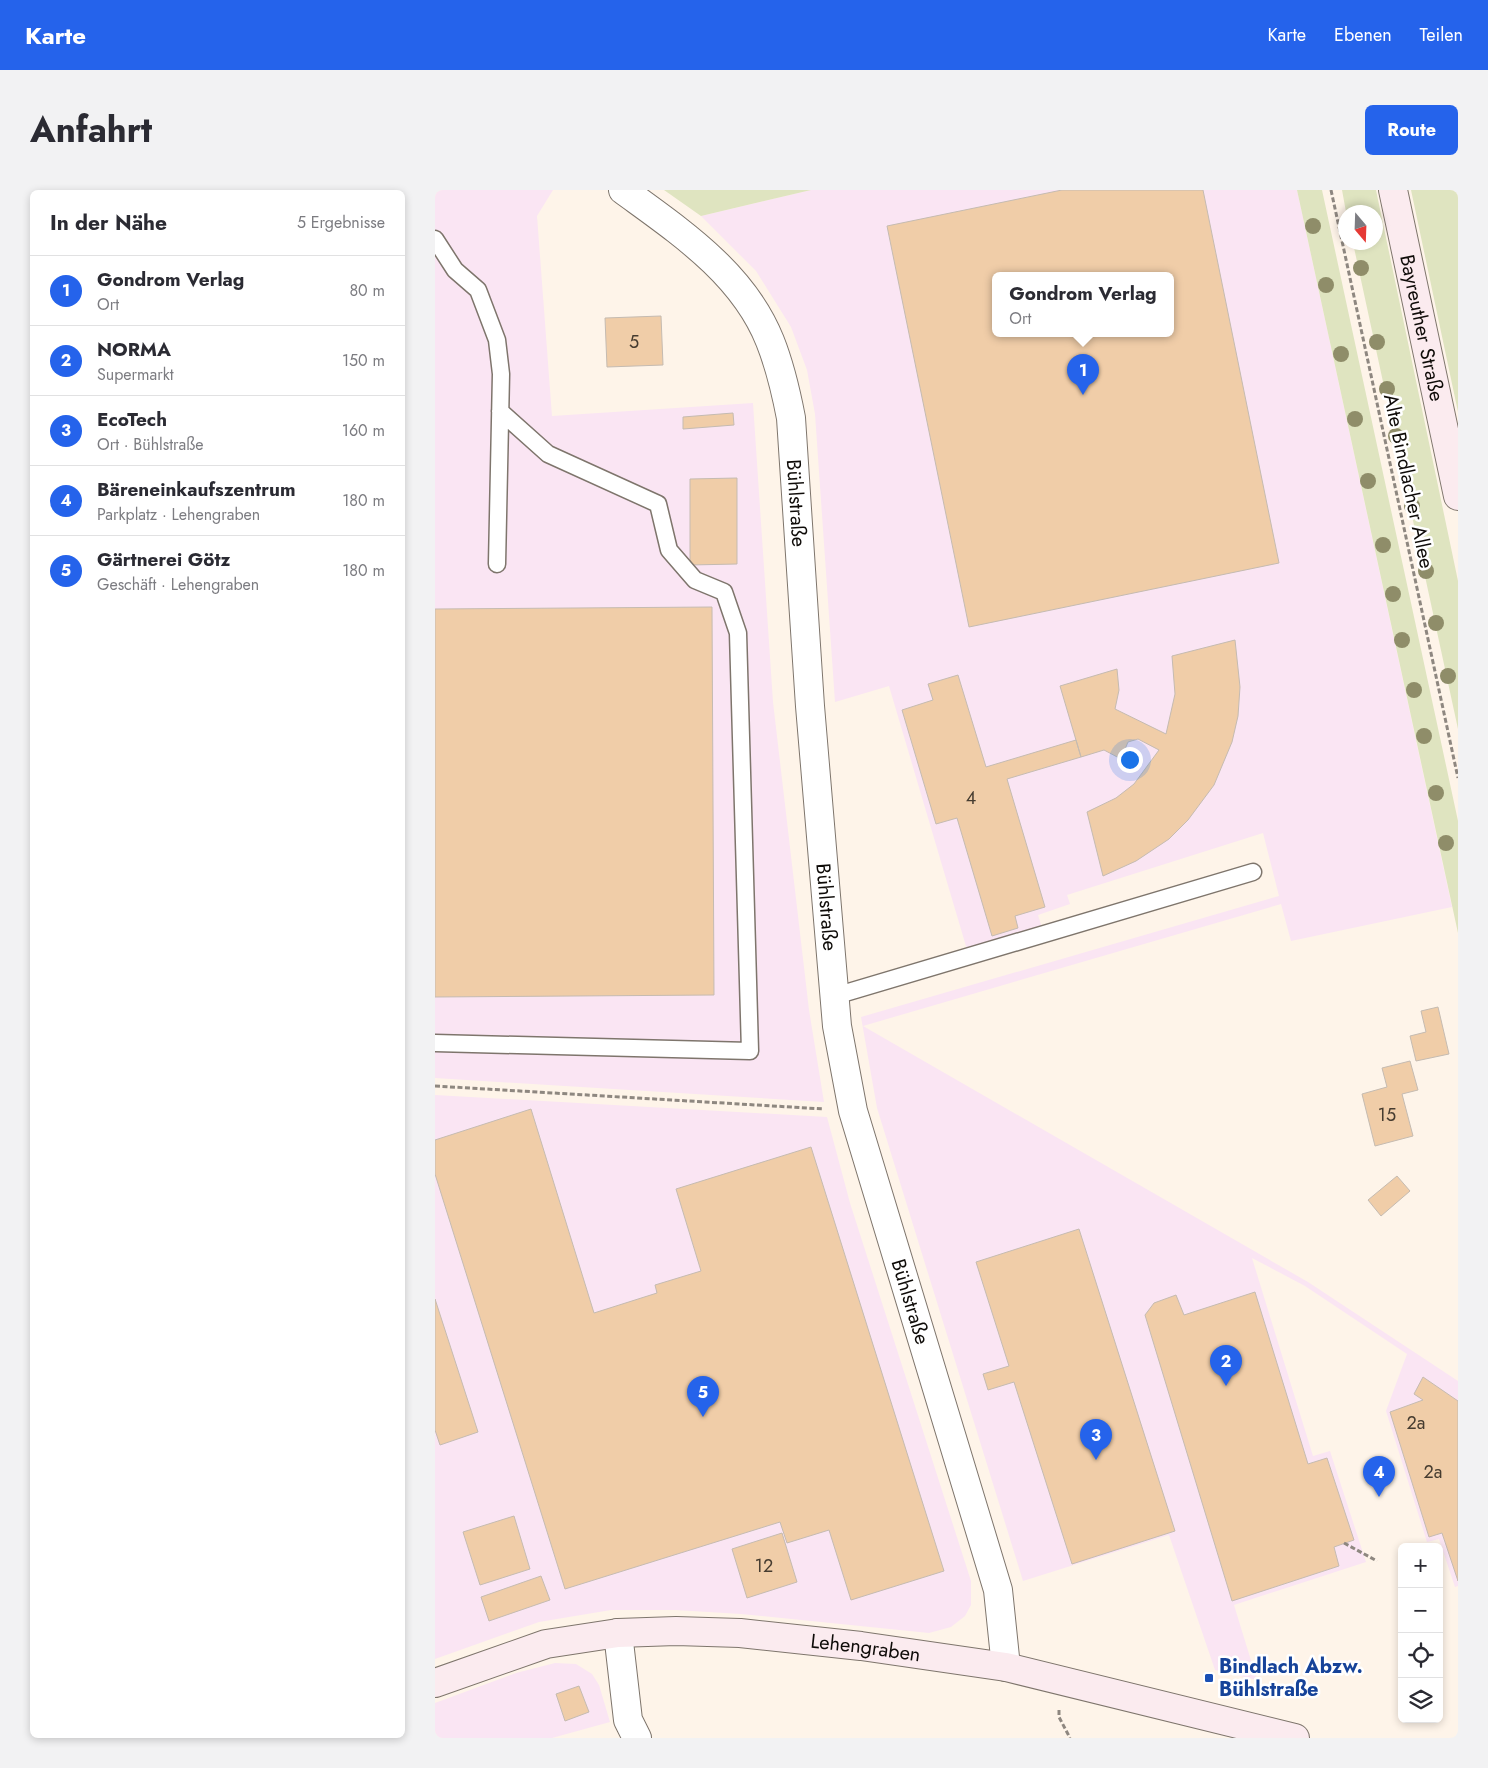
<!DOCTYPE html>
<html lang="de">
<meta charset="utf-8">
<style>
:root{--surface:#fff;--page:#f2f2f3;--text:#2b2b33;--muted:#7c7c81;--line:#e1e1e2;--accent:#2563eb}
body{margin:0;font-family:Jost,sans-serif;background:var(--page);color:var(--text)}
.controls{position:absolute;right:15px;bottom:15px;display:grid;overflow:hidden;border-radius:8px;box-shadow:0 2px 8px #0003}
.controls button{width:45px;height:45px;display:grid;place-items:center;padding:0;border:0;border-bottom:1px solid var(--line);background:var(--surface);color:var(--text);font:25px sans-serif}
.compass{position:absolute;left:903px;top:15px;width:45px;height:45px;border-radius:50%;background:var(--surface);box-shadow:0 2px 8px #0003;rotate:161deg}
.you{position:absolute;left:694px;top:569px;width:18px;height:18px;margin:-12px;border:4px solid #fff;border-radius:50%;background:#1a73e8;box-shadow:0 0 0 8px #1a73e833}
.badge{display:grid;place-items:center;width:32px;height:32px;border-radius:50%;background:var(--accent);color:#fff;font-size:16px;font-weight:700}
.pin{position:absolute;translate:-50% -41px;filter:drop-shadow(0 1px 2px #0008)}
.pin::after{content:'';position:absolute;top:26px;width:18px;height:15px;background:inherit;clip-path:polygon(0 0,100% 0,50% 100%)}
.popup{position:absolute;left:557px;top:82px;width:182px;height:65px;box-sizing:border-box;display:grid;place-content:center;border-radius:8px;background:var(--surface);filter:drop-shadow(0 1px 4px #0005);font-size:16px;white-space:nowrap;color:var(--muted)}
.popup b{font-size:19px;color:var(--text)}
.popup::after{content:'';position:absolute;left:50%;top:100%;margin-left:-10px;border:10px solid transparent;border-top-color:var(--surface)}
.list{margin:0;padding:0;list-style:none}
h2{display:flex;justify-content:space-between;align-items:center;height:65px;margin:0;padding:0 20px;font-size:21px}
h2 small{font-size:16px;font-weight:400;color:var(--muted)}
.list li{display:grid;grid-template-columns:32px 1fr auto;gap:15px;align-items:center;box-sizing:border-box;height:70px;padding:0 20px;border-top:1px solid var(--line)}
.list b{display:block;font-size:19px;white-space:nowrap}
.list p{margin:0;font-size:16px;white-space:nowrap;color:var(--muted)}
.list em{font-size:16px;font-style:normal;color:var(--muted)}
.icon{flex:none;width:28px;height:28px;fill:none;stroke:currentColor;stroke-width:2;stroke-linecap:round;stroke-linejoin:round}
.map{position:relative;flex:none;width:1023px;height:1548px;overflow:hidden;border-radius:8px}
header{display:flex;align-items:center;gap:30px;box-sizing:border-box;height:70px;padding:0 25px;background:var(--accent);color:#fff}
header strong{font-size:24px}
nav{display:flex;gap:28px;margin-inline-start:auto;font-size:18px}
.intro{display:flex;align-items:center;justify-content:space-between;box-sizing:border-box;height:120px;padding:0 30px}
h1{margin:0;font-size:35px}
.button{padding:12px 22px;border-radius:8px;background:var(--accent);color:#fff;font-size:18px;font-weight:700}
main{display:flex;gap:30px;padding:0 30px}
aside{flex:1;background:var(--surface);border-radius:8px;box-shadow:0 2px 8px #0003}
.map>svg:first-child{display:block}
.commercial{fill:#fae5f3;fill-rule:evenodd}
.green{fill:#dfe4c0}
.building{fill:#f0cda8;stroke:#c5bbb1;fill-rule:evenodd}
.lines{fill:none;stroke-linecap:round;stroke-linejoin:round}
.lane-casing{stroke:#7e756c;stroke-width:19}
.street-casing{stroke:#7e756c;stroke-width:30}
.secondary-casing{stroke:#7e756c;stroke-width:30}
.path{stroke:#8e8780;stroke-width:3;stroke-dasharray:5 2.5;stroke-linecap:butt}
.lane{stroke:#fff;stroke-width:16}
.street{stroke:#fff;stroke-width:28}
.secondary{stroke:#fbebef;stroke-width:28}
.tree{fill:#8f8d69}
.transit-dot{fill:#1a4fb4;stroke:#fff;stroke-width:2}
.labels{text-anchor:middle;stroke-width:5;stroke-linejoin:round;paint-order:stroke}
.number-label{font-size:18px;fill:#463c30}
.street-label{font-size:20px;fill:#0e0b08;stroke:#fff}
.transit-label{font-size:20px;font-weight:bold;fill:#164399;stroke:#fff;text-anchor:start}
</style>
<header>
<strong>Karte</strong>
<nav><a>Karte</a><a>Ebenen</a><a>Teilen</a></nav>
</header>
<div class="intro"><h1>Anfahrt</h1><a class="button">Route</a></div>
<main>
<aside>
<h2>In der Nähe<small>5 Ergebnisse</small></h2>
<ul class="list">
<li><span class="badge">1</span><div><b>Gondrom Verlag</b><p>Ort</p></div><em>80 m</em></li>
<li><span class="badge">2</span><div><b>NORMA</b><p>Supermarkt</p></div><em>150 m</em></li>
<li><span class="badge">3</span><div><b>EcoTech</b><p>Ort · Bühlstraße</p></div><em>160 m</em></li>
<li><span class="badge">4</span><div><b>Bäreneinkaufszentrum</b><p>Parkplatz · Lehengraben</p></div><em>180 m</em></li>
<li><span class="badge">5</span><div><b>Gärtnerei Götz</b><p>Geschäft · Lehengraben</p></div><em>180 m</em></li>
</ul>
</aside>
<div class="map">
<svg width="1023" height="1548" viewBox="0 0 1023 1548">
<rect width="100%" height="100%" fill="#fef4e9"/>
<path class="commercial" d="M0,0H118L102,26L117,226L318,213L338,512L374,820L389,912L0,888Z
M376,0H862L1017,717L856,751L846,714L428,836L873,1092L1023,1191V1396L1020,1397L1004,1349L992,1352L951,1221L972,1164L870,1096L817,1068L878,1266L895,1261L931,1372L799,1415L822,1490L780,1480L734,1345L588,1391L442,918L426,827L844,706L828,643L632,705L635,714L603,725L608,741L533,763L454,496L400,512L380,224L372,180L356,137L321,81L266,26ZM560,86H736V144H560Z
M0,905L392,927L415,1013L536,1391V1415L530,1426L516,1437L494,1443L306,1424L240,1420H176L104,1432L0,1469Z
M120,1473L141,1474L157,1484L164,1495L175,1532L117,1548H0V1513L81,1483Z"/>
<path class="green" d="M229,0H376L266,26Z
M862,0H887L1023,631V743Z
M907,0H941L1023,391V539L918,53L941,52V22H911Z
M976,0H1023V222Z"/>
<path class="building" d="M627,0H768L844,373L534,437L452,36ZM560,86H736V144H560Z
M226,126L228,175L172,177L170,128Z
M298,223L299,235L248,239V227Z
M302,288V374L255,375V289Z
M277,417L279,805L0,807V419Z
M800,450L805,497L803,526L797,552L779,595L753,630L734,649L701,671L668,686L652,622L681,608L699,594L724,560L703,549L693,552L686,569L669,560L646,567L625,496L682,479L684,500L680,519L731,544L740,504L737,466Z
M523,485L551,577L641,550L646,567L572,589L610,717L580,726L583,738L557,746L522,628L501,634L467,520L498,510L493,494Z
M1003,817L1014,864L981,871L975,846L991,842L986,821Z
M975,871L983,900L967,904L978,946L940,956L927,904L952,897L947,878Z
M96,919L159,1123L222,1103L220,1095L266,1081L241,999L376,957L509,1381L416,1410L394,1340L352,1353L345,1332L130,1399L0,984V950Z
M962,986L975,1001L946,1026L933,1010Z
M644,1039L740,1341L637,1374L579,1192L553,1200L548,1184L574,1176L541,1072Z
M820,1102L873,1274L892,1268L919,1350L899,1357L904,1376L797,1411L710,1125L719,1113L741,1105L749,1125Z
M0,1109L43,1242L5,1255L0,1240Z
M988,1187L1023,1211V1391L1007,1343L994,1347L955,1222L988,1210L979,1204Z
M79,1326L95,1379L45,1395L28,1342Z
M347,1343L362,1392L312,1408L297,1359Z
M106,1386L115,1410L54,1431L46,1407Z
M144,1496L154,1522L130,1531L121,1504Z"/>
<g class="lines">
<g class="lane-casing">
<path id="lane" d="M0,49L20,80L43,100L62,150L66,184L62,374
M400,806L818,682
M0,853L315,861L303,443L289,402L260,390L234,360L223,314L113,264L65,221"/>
</g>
<g class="street-casing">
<g id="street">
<path id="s1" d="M188,0C244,41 308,83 335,151C345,176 351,202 356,228L375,516L402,836L418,921L563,1400L571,1477"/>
<path d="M183,1443L193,1530L202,1548"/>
</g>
</g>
<g class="secondary-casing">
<g id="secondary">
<path id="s2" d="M958,0L1023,306"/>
<path id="s3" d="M0,1493L111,1454L183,1443L241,1441L305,1443L426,1456L571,1477L860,1548"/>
</g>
</g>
<path class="path" d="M896,0L1023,588
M0,896L389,919
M909,1353L942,1371
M624,1520V1527L635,1548"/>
<use href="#lane" class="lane"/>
<use href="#street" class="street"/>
<use href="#secondary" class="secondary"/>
</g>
<g class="tree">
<circle cx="878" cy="36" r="8"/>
<circle cx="926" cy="78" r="8"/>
<circle cx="891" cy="95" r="8"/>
<circle cx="942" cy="152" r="8"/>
<circle cx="906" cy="164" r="8"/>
<circle cx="952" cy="199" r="8"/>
<circle cx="920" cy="229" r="8"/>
<circle cx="961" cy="246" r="8"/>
<circle cx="933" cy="291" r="8"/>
<circle cx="977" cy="316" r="8"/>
<circle cx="948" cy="355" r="8"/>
<circle cx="991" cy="381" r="8"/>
<circle cx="958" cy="404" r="8"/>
<circle cx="1001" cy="433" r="8"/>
<circle cx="967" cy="450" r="8"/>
<circle cx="1013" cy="486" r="8"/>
<circle cx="979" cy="500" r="8"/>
<circle cx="989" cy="546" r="8"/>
<circle cx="1001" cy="603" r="8"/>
<circle cx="1011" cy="653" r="8"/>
</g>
<rect class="transit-dot" x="769" y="1483" width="10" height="10" rx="2.5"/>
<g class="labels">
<g class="number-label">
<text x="199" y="158">5</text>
<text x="536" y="614">4</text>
<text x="952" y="931">15</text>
<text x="981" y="1239">2a</text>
<text x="998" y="1288">2a</text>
<text x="329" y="1382">12</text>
</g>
<g class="street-label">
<text dy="7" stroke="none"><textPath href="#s2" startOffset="141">Bayreuther Straße</textPath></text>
<text transform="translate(974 291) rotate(78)" y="7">Alte Bindlacher Allee</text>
<text dy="7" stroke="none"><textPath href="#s1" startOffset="379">Bühlstraße</textPath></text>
<text dy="7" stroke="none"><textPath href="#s1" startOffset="784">Bühlstraße</textPath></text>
<text dy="7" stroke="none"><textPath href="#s1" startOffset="1189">Bühlstraße</textPath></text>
<text dy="7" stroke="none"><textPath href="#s3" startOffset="439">Lehengraben</textPath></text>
</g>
<g class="transit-label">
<text x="784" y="1483">Bindlach Abzw.<tspan x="784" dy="23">Bühlstraße</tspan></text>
</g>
</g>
</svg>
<div class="controls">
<button>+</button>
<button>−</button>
<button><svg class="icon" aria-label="locate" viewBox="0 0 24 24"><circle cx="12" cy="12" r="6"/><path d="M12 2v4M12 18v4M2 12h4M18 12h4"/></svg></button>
<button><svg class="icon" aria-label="layers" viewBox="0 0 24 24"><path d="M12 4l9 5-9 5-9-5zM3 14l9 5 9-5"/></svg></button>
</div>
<svg class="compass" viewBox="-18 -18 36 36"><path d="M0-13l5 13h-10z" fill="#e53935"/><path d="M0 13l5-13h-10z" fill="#7c7c81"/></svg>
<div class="you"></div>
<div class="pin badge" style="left:648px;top:205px">1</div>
<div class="popup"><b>Gondrom Verlag</b>Ort</div>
<div class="pin badge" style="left:791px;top:1196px">2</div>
<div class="pin badge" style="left:661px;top:1270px">3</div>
<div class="pin badge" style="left:944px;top:1307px">4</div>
<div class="pin badge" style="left:268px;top:1227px">5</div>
</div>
</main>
